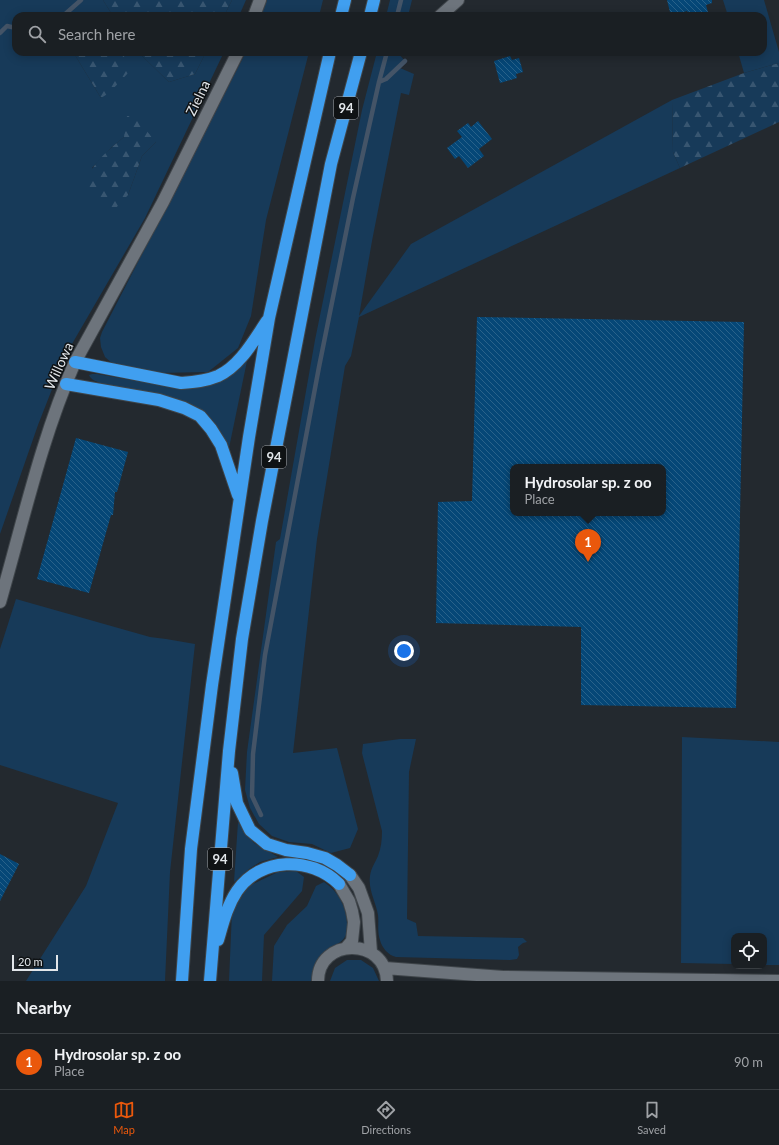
<!DOCTYPE html>
<style>
:root{--surface:#1a1f23;--page:#272c30;--text:#f1f3f6;--muted:#9fa2a6;--line:#383d41;--accent:#ea580c}
body{margin:0;font-family:Lato,sans-serif;background:var(--page);color:var(--text)}
.controls{position:absolute;right:12px;bottom:12px;display:grid;overflow:hidden;border-radius:8px;box-shadow:0 2px 10px #0003}
.controls button{width:36px;height:36px;display:grid;place-items:center;padding:0;border:0;border-bottom:1px solid var(--line);background:var(--surface);color:var(--text);font:20px sans-serif}
.scale{position:absolute;left:12px;bottom:10px;width:46px;box-sizing:border-box;padding-left:4px;border:2px solid #e2e6ea;border-top:0;font-size:11px;line-height:14px;white-space:nowrap;color:#e2e6ea;-webkit-text-stroke:3px #0f1214;paint-order:stroke}
.you{position:absolute;left:404px;top:651px;width:14px;height:14px;margin:-10px;border:3px solid #fff;border-radius:50%;background:#1a73e8;box-shadow:0 0 0 6px #1a73e833}
.badge{display:grid;place-items:center;width:26px;height:26px;border-radius:50%;background:var(--accent);color:#fff;font-size:13px;font-weight:700}
.pin{position:absolute;translate:-50% -33px;filter:drop-shadow(0 1px 2px #0008)}
.pin::after{content:'';position:absolute;top:21px;width:14px;height:12px;background:inherit;clip-path:polygon(0 0,100% 0,50% 100%)}
.popup{position:absolute;left:510px;top:464px;width:156px;height:52px;box-sizing:border-box;display:grid;place-content:center;border-radius:8px;background:var(--surface);filter:drop-shadow(0 1px 3px #0005);font-size:13px;white-space:nowrap;color:var(--muted)}
.popup b{font-size:15px;color:var(--text)}
.popup::after{content:'';position:absolute;left:50%;top:100%;margin-left:-8px;border:8px solid transparent;border-top-color:var(--surface)}
.list{margin:0;padding:0;list-style:none}
h2{display:flex;justify-content:space-between;align-items:center;height:52px;margin:0;padding:0 16px;font-size:17px}
h2 small{font-size:13px;font-weight:400;color:var(--muted)}
.list li{display:grid;grid-template-columns:26px 1fr auto;gap:12px;align-items:center;box-sizing:border-box;height:56px;padding:0 16px;border-top:1px solid var(--line)}
.list b{display:block;font-size:15px;white-space:nowrap}
.list p{margin:0;font-size:13px;white-space:nowrap;color:var(--muted)}
.list em{font-size:13px;font-style:normal;color:var(--muted)}
.icon{flex:none;width:22px;height:22px;fill:none;stroke:currentColor;stroke-width:2;stroke-linecap:round;stroke-linejoin:round}
.map{position:relative;flex:none;width:779px;height:981px;overflow:hidden}
.search{position:absolute;background:var(--surface);box-shadow:0 2px 10px #0003;left:12px;right:12px;top:12px;height:44px;display:flex;align-items:center;gap:10px;box-sizing:border-box;padding:0 14px;border-radius:12px;color:var(--muted);font-size:15px}
.sheet{height:108px;background:var(--surface)}
nav{display:flex;justify-content:space-around;align-items:center;box-sizing:border-box;height:56px;border-top:1px solid var(--line);background:var(--surface);font-size:11px;color:var(--muted)}
nav a{display:grid;justify-items:center;gap:2px}
nav .on{color:var(--accent)}
.map>svg:first-child{display:block}
.grass{fill:#173a59;fill-rule:evenodd}
.forest{fill:url(#forest-firs)}
.lines{fill:none;stroke-linecap:round;stroke-linejoin:round}
.stream{stroke:#445467;stroke-width:4.5}
.building{fill:url(#building-back-hatch);fill-rule:evenodd}
.street-casing{stroke:#3f454a;stroke-width:14}
.secondary-casing{stroke:#3f454a;stroke-width:14}
.highway-casing{stroke:#3f454a;stroke-width:14}
.street{stroke:#6d747c;stroke-width:12}
.secondary{stroke:#6d747c;stroke-width:12}
.highway{stroke:#409ff0;stroke-width:12}
.labels{text-anchor:middle;stroke-width:3;stroke-linejoin:round;paint-order:stroke}
.shield{fill:#0f1214;stroke:#a3a6aa;stroke-width:1}
.shield-label{font-size:13px;font-weight:bold;fill:#e2e6ea}
.street-label{font-size:14px;fill:#e2e6ea;stroke:#0f1214}
</style>
<div class="map">
<svg width="779" height="981" viewBox="0 0 779 981">
<defs>
<pattern id="forest-firs" width="22" height="20" patternUnits="userSpaceOnUse"><rect width="22" height="20" fill="#173a59"/><path d="M5 1l3.5 6h-7zM16 11l3.5 6h-7z" fill="#385671"/></pattern>
<pattern id="building-back-hatch" width="6" height="6" patternUnits="userSpaceOnUse"><rect width="6" height="6" fill="#054777"/><path d="M-1 5l2 2M0 0l6 6M5-1l2 2" fill="none" stroke="#29628a"/></pattern>
</defs>
<rect width="100%" height="100%" fill="#23292f"/>
<path class="grass" d="M0,0H103L113,16H16V52H76L75,55L101,98L124,56L121,52H138L169,82L195,74L206,52H224L145,218L65,356L38,425L0,534ZM124,137L156,142L142,156L128,195L92,168L112,147Z
M232,0H246L239,16H224Z
M267,0H323L319,16H261Z
M390,0H412L408,16H386Z
M723,0H764L779,52V63L744,73L738,52H763V16H728Z
M246,52H309L266,220L251,316L238,348L208,372L157,373L114,365L105,357L101,347L100,338L102,332Z
M377,52H399L398,53L406,62L400,68L414,74L409,95L401,93L372,241L359,316L411,244L672,100L673,152L680,168L359,317L351,356L345,366L317,539L293,753L337,748L358,829L350,848L331,853L312,844L289,842L272,836L259,824L250,808L245,790L247,752L276,542L280,539L315,340L362,110Z
M247,361L229,448C223,435 215,420 203,411C186,399 167,396 148,393C132,390 116,386 100,383C96,381 91,380 89,375L92,374H97L178,388H194L212,383L225,378Z
M16,599L150,637L166,639L195,644L170,872L165,981H26L86,886L118,803L0,765V649Z
M682,737L779,742V965H764V936H734V964L681,963Z
M400,739H416L409,772L407,919L416,923L418,936L523,938L527,942L523,943L518,947L519,955L517,959L510,960L396,957C388,955 382,948 380,940C377,932 379,923 378,915C376,902 368,890 370,876C371,868 375,863 378,856C381,848 382,840 382,831L362,753L363,744Z
M238,822L254,843L278,857L260,862L249,869L234,882Z
M296,871L304,877L302,891L264,935L262,981H229L232,911L249,886L278,872Z
M324,882C338,891 346,906 347,923C347,927 347,932 346,935C343,942 333,947 327,951C319,957 314,972 312,981H272L274,946L287,925L307,906L316,886Z
M347,960H361L373,968L379,981H330L335,968Z"/>
<path class="forest" d="M103,0H232L224,16H113Z
M76,52H121L124,56L129,72L109,93L101,98L75,55Z
M138,52H206L195,74L169,82Z
M779,63V122L680,168L673,152L672,100L744,73Z
M127,116H134L156,142L142,156L128,195L113,211L94,200C92,195 89,188 88,183C86,168 113,146 124,137Z"/>
<g class="lines">
<path class="stream" d="M63,16L81,0
M397,16L401,0
M0,33L7,26L16,28
M379,82L386,79L405,61
M261,815L252,796L253,754L265,655L319,367L353,198L379,82L387,52"/>
</g>
<path class="building" d="M667,0H712V3L706,5L709,16H689L687,11L671,16Z
M510,56L512,60L519,58L523,72L516,74L517,78L500,83L494,61Z
M478,121L492,139L479,149L484,156L468,168L459,156L455,159L447,148L462,137L457,131L468,123L471,127Z
M477,317L744,322L736,708L581,705V627L436,623L438,502L472,501ZM513,467H663V513H513Z
M76,438L128,452L117,492H115L113,515H111L89,593L37,579Z
M0,854L19,864L0,901Z"/>
<g class="lines">
<g class="street-casing">
<path id="street" d="M440,16L458,0
M350,875L359,888L368,913L371,952
M339,884L349,901L352,911L354,922L352,941L346,948
M385,968L503,977L779,981
M318,981C318,938 385,936 387,981"/>
</g>
<g class="secondary-casing">
<path id="secondary" d="M254,16L260,0
M0,602C23,522 41,439 75,362L163,202L238,52"/>
</g>
<g class="highway-casing">
<path id="highway" d="M341,16L345,0
M370,16L374,0
M75,362L181,383C194,382 206,381 218,376C240,366 254,340 267,321
M66,384L159,400L184,408L200,416L211,429L221,445L238,495
M232,773L237,803L250,830L267,844L286,850L307,853L325,858L337,865L350,875
M218,940C223,923 227,906 237,891C260,857 311,856 339,884
M182,981L191,849L212,685L249,437L269,318L330,52
M210,981L229,751L242,639L262,521L331,164L361,52"/>
</g>
<use href="#street" class="street"/>
<use href="#secondary" class="secondary"/>
<use href="#highway" class="highway"/>
</g>
<g class="labels">
<g class="shield">
<rect x="334" y="97" width="24" height="22" rx="3"/>
<rect x="262" y="446" width="24" height="22" rx="3"/>
<rect x="208" y="848" width="24" height="22" rx="3"/>
</g>
<g class="shield-label">
<text x="346" y="113">94</text>
<text x="274" y="462">94</text>
<text x="220" y="864">94</text>
</g>
<g class="street-label">
<text transform="translate(198 98) rotate(-64)" y="5">Zielna</text>
<text transform="translate(59 366) rotate(-66)" y="5">Willowa</text>
</g>
</g>
</svg>
<div class="controls">
<button><svg class="icon" aria-label="locate" viewBox="0 0 24 24"><circle cx="12" cy="12" r="6"/><path d="M12 2v4M12 18v4M2 12h4M18 12h4"/></svg></button>
</div>
<div class="scale">20 m</div>
<div class="you"></div>
<div class="pin badge" style="left:588px;top:562px">1</div>
<div class="popup"><b>Hydrosolar sp. z oo</b>Place</div>
<div class="search"><svg class="icon" aria-label="search" viewBox="0 0 24 24"><circle cx="10" cy="10" r="6"/><path d="M15 15l6 6"/></svg>Search here</div>
</div>
<section class="sheet">
<h2>Nearby<small></small></h2>
<ul class="list">
<li><span class="badge">1</span><div><b>Hydrosolar sp. z oo</b><p>Place</p></div><em>90 m</em></li>
</ul>
</section>
<nav>
<a class="on"><svg class="icon" aria-label="map" viewBox="0 0 24 24"><path d="M3 6l6-2 6 2 6-2v14l-6 2-6-2-6 2zM9 4v14M15 6v14"/></svg>Map</a>
<a><svg class="icon" aria-label="directions" viewBox="0 0 24 24"><path d="M12 3l9 9-9 9-9-9zM9 14v-3h6M13 9l2 2-2 2"/></svg>Directions</a>
<a><svg class="icon" aria-label="saved" viewBox="0 0 24 24"><path d="M7 4h10v16l-5-4-5 4z"/></svg>Saved</a>
</nav>
